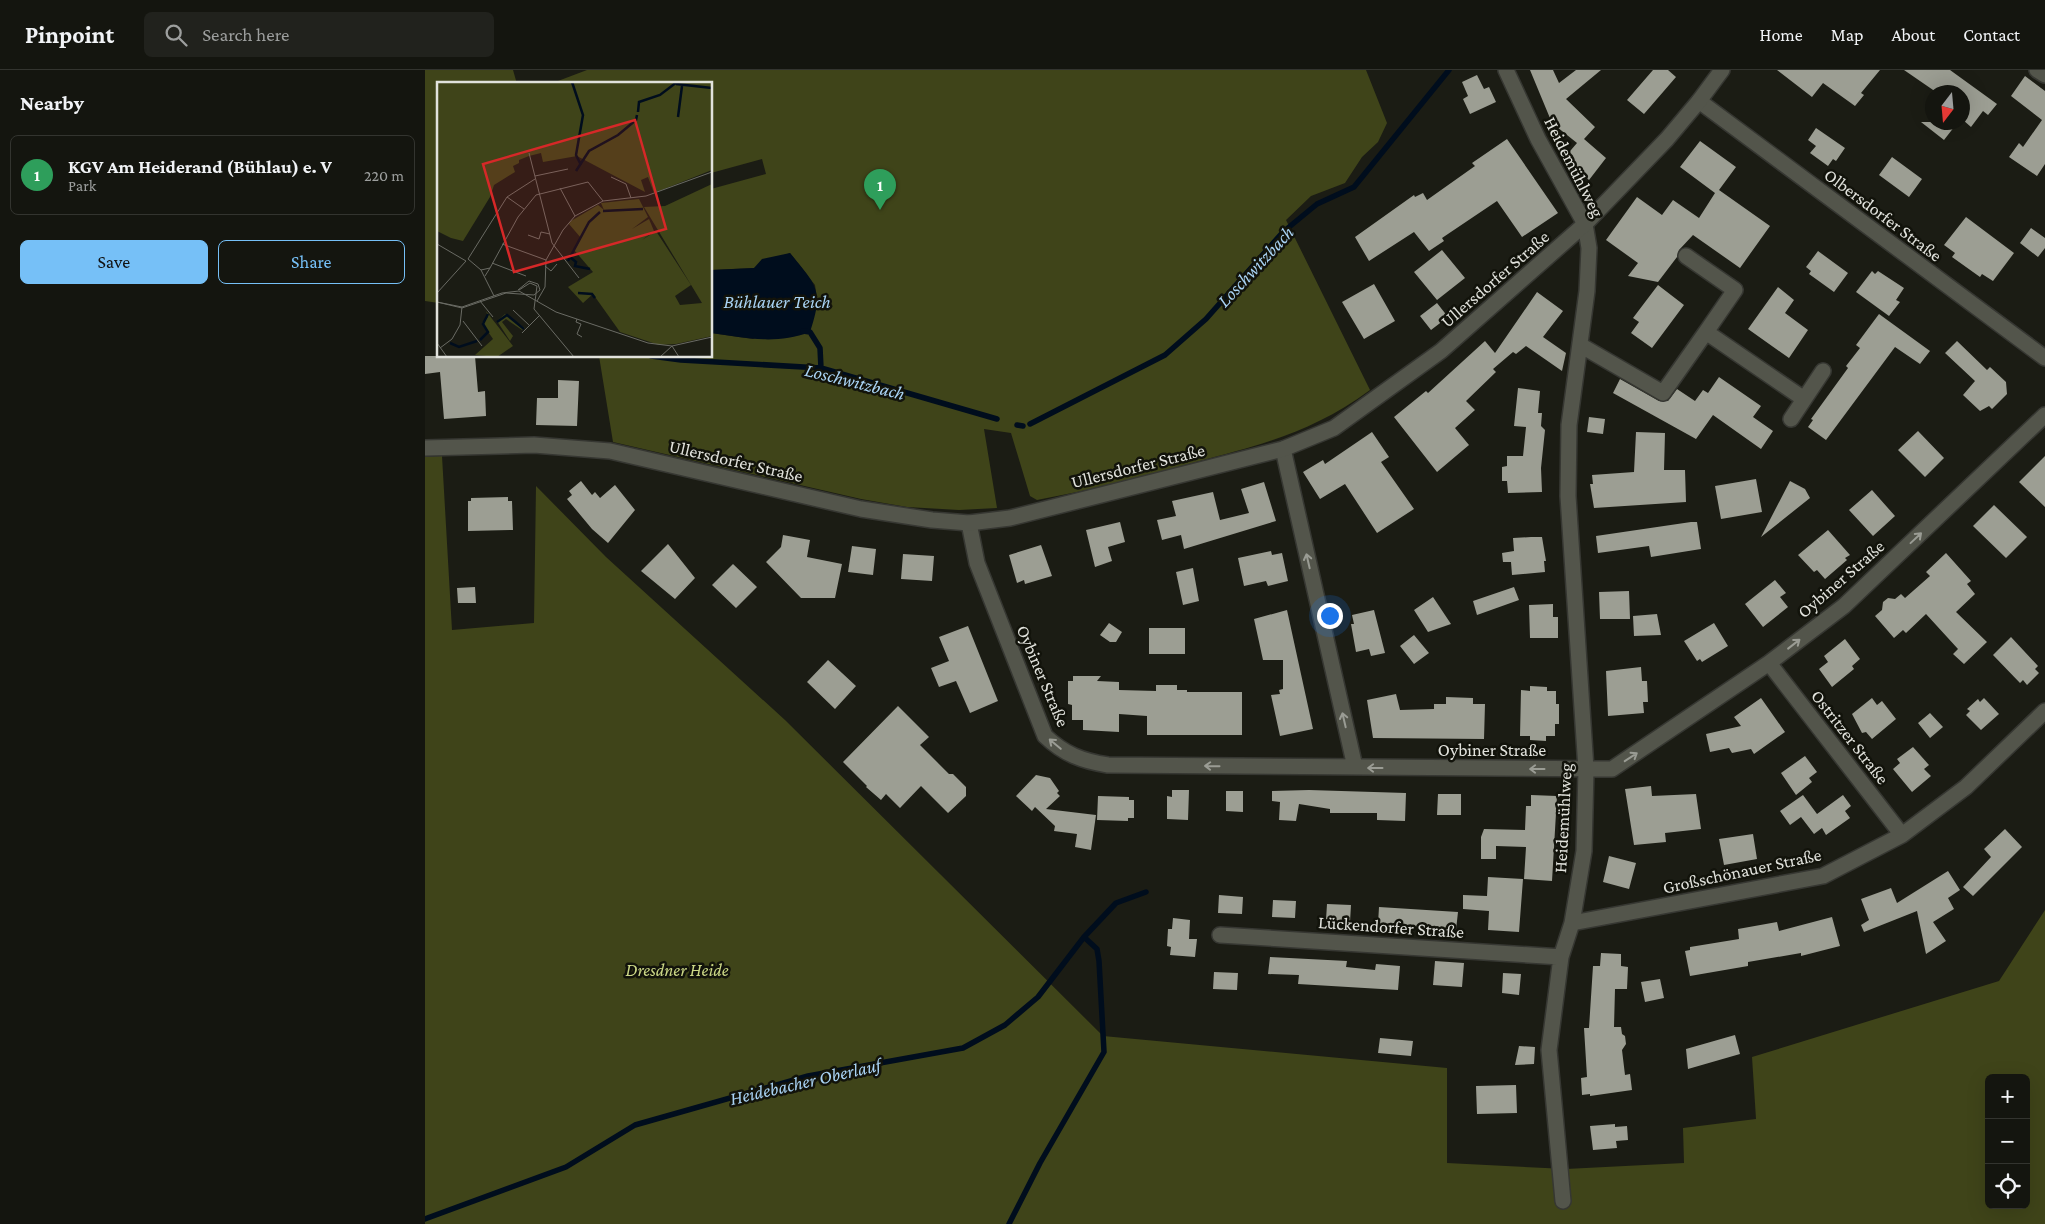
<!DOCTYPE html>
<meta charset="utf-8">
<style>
:root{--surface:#14150f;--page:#21221d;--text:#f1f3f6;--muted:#9d9f9e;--line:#33342f;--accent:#76c0f7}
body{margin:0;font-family:"Crimson Pro",serif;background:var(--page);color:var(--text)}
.controls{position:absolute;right:15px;bottom:15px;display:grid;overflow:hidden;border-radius:8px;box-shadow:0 5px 20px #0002}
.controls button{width:45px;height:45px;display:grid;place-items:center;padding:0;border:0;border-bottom:1px solid var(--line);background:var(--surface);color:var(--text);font:25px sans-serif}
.compass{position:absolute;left:1500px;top:15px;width:45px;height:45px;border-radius:50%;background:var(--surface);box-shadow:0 5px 20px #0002;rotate:196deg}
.you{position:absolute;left:904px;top:545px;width:18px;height:18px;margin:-12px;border:4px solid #fff;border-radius:50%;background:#1a73e8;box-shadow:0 0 0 8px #1a73e833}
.badge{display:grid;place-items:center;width:32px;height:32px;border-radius:50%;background:var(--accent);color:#fff;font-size:16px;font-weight:700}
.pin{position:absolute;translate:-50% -41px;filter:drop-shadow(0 1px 2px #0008)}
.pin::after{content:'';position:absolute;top:26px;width:18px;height:15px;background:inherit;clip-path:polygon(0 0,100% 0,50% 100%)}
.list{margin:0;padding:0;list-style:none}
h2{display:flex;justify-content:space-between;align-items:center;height:65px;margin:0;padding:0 20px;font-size:21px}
h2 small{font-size:16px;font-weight:400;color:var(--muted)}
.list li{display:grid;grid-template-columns:32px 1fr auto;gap:15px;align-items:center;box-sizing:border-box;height:80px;margin:0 10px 10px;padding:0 10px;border:1px solid var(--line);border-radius:8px}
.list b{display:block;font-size:19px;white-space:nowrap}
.list p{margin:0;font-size:16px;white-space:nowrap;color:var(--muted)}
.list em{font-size:16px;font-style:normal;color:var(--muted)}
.actions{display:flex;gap:10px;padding:15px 20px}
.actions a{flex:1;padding:11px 0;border:1px solid var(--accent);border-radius:8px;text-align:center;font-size:18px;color:var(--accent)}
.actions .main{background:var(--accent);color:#111}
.icon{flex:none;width:28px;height:28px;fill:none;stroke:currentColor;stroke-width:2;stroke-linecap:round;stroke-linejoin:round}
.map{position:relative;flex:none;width:1620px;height:1154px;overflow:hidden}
header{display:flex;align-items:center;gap:30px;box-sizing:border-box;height:70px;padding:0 25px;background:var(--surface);border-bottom:1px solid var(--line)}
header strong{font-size:24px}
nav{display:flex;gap:28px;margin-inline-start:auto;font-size:18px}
.search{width:350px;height:45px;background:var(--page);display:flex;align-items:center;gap:12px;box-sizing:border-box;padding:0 18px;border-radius:8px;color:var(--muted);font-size:19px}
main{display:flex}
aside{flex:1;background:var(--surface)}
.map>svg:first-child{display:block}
.green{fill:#3f4419;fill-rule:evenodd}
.water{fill:#000d1d}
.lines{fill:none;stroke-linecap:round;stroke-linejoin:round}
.stream{stroke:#000d1d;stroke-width:5.5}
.building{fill:#9c9e93}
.minor-casing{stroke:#363732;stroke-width:18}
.secondary-casing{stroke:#363732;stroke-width:18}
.minor{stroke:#53554b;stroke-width:15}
.secondary{stroke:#53554b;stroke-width:15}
.oneway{stroke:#9a9c94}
.labels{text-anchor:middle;stroke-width:5;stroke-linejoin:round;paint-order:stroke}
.street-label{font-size:18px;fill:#e1e2dc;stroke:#12130b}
.park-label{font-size:18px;font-style:italic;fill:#cdd987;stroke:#12130b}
.water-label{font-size:19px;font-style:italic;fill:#a9d3f4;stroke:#12130b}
.inset-river{fill:none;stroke:#000d1d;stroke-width:2.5}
.inset-road{fill:none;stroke:#6a6b64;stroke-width:1}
.view{fill:#d62828;fill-opacity:0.15;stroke:#d62828;stroke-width:2.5}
.inset-edge{fill:none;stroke:#e1e2dc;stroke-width:2.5}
</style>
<header>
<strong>Pinpoint</strong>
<div class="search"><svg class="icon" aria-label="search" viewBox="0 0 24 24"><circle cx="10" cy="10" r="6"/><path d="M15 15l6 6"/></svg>Search here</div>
<nav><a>Home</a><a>Map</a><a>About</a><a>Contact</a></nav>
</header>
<main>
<aside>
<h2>Nearby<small></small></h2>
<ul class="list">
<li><span class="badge" style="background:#2e9e5b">1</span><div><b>KGV Am Heiderand (Bühlau) e. V</b><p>Park</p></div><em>220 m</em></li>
</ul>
<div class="actions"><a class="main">Save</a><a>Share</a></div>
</aside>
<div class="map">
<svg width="1620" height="1154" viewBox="0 0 1620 1154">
<rect width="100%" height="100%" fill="#1b1c14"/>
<path class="green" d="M0,0H88L92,14H14V233L0,231Z
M162,0H941L962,53L953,72L937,87L920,113L886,126L861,150L945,320C888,362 838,374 771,392C718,407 666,420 612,430L605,426L586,363L559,359L572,438L534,440L482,437L436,429L188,372L174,286H286V263L328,269L393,236L390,215L365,183L329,198L286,200V119L341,104L337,89L286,103V14H125Z
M17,386L27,560L109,553L111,416L181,487L360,650L678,966L1022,998V1093L1141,1099L1259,1093L1258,1058L1331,1049L1327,987L1574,911L1620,840V1154H0V387ZM1564,1008H1601V1135H1564Z"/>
<path class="water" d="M365,183C392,216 399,220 385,262C350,275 322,268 286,263V200L329,198L337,189Z"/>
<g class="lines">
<path class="stream" d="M378,261L385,262L395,278L396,298
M226,286L256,290L396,298L572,349
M605,354L740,285L781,249L858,162L892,134L929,117L1024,0
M592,355L598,356
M0,1149L141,1097L210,1055L383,1006L538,978L580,955L613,927L659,867L691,833L721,822
M584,1154L615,1093L679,982L674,891L672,879L659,867"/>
</g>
<path class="building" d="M1105,0H1128L1134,13L1151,0H1176L1141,29L1170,57L1159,69L1181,88L1164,110L1140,87L1152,73L1127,53Z
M1228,0H1243L1251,7L1219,44L1202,30Z
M1352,0H1455L1436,23L1439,25L1430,36L1398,13L1387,27Z
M1479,0H1525L1572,34L1563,45L1558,41L1546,57L1538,50V22H1511Z
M1052,5L1059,19L1064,17L1071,32L1045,44L1038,29L1043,26L1037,12Z
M1600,6L1620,21V94L1612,106L1584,87L1594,73L1598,77L1617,50L1586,26Z
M1496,52H1533L1519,70Z
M1391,58L1420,78L1411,91L1408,89L1403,96L1385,83L1391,76L1383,70Z
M1082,69L1133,143L1097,167L1072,131L1017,168L1019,171L1004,181L989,162L944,191L930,167L989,125L990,127L998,123L1002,130L1050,96L1047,93Z
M1275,71L1311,97L1294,120L1345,156L1315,198L1268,165L1254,180L1252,187L1233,212L1203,206L1213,193L1181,170L1212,127L1237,145L1248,130L1274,148L1290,123L1255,97Z
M1467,87L1497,109L1484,127L1454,105Z
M1541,147L1589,183L1568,211L1557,204L1555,207L1527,187L1530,183L1519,175Z
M1606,158L1620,168V178L1613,187L1595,173Z
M1017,180L1040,208L1012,230L989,202Z
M1393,181L1423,203L1409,222L1384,204L1386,201L1381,197Z
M1447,201L1450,204L1453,201L1479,218L1471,230L1475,232L1464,246L1431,222Z
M949,214L970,251L939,269L917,232Z
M1233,215L1259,235L1227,278L1206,263L1214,252L1208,248Z
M1353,217L1369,230L1360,243L1383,260L1364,288L1323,259Z
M1112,222L1138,241L1118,267L1141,283L1137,301L1101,276L1091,284L1088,282L1068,299L1071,302L1041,331L1050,340L1030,358L1044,375L1012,402L969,347L1001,321L1003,323L1060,271L1070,283Z
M1012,233L1023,247L1006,260L995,246Z
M1454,244L1505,281L1495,294L1470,277L1401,370L1383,357L1388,350L1386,349L1423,298L1421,296L1435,278L1431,275Z
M1532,271L1562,300L1565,297L1581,312L1582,324L1567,339L1564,336L1555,341L1538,325L1550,311L1520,283Z
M0,286H50L53,322L60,321L61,346L19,349L15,302L0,304Z
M1294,307L1336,336L1328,347L1348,361L1336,379L1288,345L1271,369L1188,323L1195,309L1234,331H1243L1252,319L1270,331L1278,320L1283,323Z
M133,310L154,311L152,356L111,355L112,328H133Z
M1093,318L1115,321L1113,343H1117L1116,356L1120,360L1116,398L1117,422L1083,423L1082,411H1077V397L1082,396V386H1098L1101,357L1089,356Z
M1164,347L1180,349L1178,364L1162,362Z
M1493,361L1519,388L1500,407L1473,380Z
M947,362L964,387L956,392L989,439L952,463L920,414L895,429L878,402L898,390L900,394Z
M1211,362L1240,363L1239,400H1260L1261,432L1169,438L1165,414H1168L1167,405L1209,402Z
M1620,386V437L1594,412Z
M1331,409L1337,442L1296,449L1290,416Z
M156,411L167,425L170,422L175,428L190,415L210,440L183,473L167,459L142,429L147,425L144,421Z
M1365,411L1380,419L1385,428L1336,467Z
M839,412L851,451L759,479L756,465L737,470L732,450L751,446L747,431L788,422L795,450L824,443L816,419Z
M1447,420L1470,446L1448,466L1424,440Z
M83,427V431H87L88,460L43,461V431H46V428Z
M1569,435L1602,467L1581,488L1548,456Z
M695,452L700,472L683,477L687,491L670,497L661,460Z
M1266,452H1272L1276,479L1226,487L1224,476L1173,483L1171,466Z
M1403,460L1425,485L1420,488L1422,490L1400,509L1392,500L1389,502L1373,485Z
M358,465L385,470L382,487L417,494L410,528H376L341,492L356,477Z
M1106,467H1117L1121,491H1119L1120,502L1087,505L1086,492H1078L1077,483L1089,481L1088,468Z
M243,474L270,508L250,529L216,501Z
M616,475L627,506L600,514L599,510L592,513L584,485Z
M427,476L451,479L448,505L423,502Z
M846,481L847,485L857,483L863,511L843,516L841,511L819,516L813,488Z
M1521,483L1546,511L1542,514L1550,524L1531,542L1562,572L1539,594L1528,584L1533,579L1501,544L1481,563L1478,560L1469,568L1450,546L1457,540L1458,532L1463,528L1470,529L1476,524L1480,528L1505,506L1501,502Z
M478,484L509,486L507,511L476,509Z
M308,494L332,517L311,538L287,515Z
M768,498L774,531L758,535L751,502Z
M1350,510L1361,523L1355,527L1363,537L1338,557L1320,534Z
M50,517L51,533H33L32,518Z
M1089,517L1094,530L1052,545L1048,531Z
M1204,521L1205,549H1175L1174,522Z
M1008,527L1026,554L1003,562L989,540Z
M1128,534V547H1133V568H1105L1104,535Z
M862,540L888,659L855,666L846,625L855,624L854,620L858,619V590H838L829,549Z
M949,540L960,583L946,586L944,579L931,582L926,554H929L927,545Z
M1232,544L1236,565L1209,566L1208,546Z
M684,553L697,562L691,572H685L675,565Z
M1289,553L1303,576L1277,592L1275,589L1272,591L1259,571Z
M543,556L573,631L545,643L531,611L514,617L506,598L524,591L514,567Z
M724,558H760V584H724Z
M989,565L1004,583L989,594L975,576Z
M1586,567L1613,596L1610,599L1614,603L1602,615L1598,610L1595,613L1568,585Z
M1420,569L1435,589L1427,596L1429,599L1407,617L1394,599L1403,592L1399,586Z
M403,590L431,616L410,639L382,612Z
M1216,597L1217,611H1222L1223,632H1218L1219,643L1183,646L1181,601Z
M648,606H676L672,611L694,612V620L731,621V615H752V620H762V622H817V665H722V646L694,644V662L658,660V650H647V635L643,634V611H648Z
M1105,616L1122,617V621H1131V634H1134V654H1130V666H1121V671L1105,670V666H1095L1096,620L1105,621Z
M971,624L975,640L1009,639V634H1021V627L1048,628V634H1060L1059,669L948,668L942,630Z
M1336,628L1360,662L1329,684L1326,679L1307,683L1304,678L1285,682L1281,664L1316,656L1309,647Z
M1447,628L1452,635L1457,631L1471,649L1447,669L1441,662L1437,663L1427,644Z
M1559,628L1574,644L1556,660L1541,645L1545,641L1542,639L1553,629L1555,632Z
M473,636L504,667L495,675L524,704H528L541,717V726L523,743L496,716L475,738L461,724L456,730L441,717L442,716L418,692Z
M1505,643L1518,657L1505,668L1493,653Z
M1488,677L1504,695L1499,699L1506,706L1487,722L1468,699L1475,693L1472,689Z
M1380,686L1392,702L1384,708L1387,712L1371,725L1356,703Z
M611,705L625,708L634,721L632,723L635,726L621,739L671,745L666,780L650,777L652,764L629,761L630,756L610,737L607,741L591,726Z
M1226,716L1227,726L1271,724L1276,759L1240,763L1241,772L1209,775L1200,719Z
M747,720H764L763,750L742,749V726L747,727Z
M884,720L981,723L980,751L952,750V743H905V739L874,734L871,751L854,750L855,732L847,731V721Z
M801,721H818V742L801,741Z
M1013,724H1036V745H1012Z
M1106,725L1132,726L1127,811L1099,809L1101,777L1071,776V789H1056V767L1059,759L1100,760L1101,736H1106Z
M1378,725L1392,744L1418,725L1426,736L1420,741L1425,748L1401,765L1397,758L1389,764L1376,747L1365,755L1355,741Z
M673,726L704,727V730H709V748H703V751L672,750Z
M1580,759L1597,777L1548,826L1538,817L1566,787L1559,779Z
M1328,764L1332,789L1299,795L1294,769Z
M1184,786L1211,793L1204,819L1178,812Z
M1523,801L1535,820L1523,828L1529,839L1508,852L1521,871L1501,884L1492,841L1439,862L1436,855L1444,850L1436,829L1466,818L1472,833Z
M1063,807L1098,809L1094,862L1063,860L1064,841L1038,839V825L1062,826Z
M794,825L818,827L817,844L793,843Z
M848,830L871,831L870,848L847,847Z
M902,834L926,835L925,852L901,850Z
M954,837L1033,842L1031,860L953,854Z
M1407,847L1415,876L1376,886V883L1323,892V896L1265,906L1260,881L1265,880V877L1314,869L1313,859L1352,852L1354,861Z
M748,848L765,850L764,869H772L770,887L745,885L746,877L742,876L743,859H747Z
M1176,883L1196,884V896L1203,897L1202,919H1190L1189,957H1196L1197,964L1200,966L1201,974L1197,980L1200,1005L1205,1004L1207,1020L1165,1026V1024L1157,1025L1156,1008L1162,1007L1159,958H1164L1168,896H1175Z
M845,887L922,891L921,897L950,900L951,894L975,896L973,920L873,914L874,905L843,904Z
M1010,891L1039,893L1037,917L1008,915Z
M789,902L813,903L812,920L788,919Z
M1078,903L1096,904L1094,925L1077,923Z
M1235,909L1239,928L1220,932L1216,912Z
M1310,965L1315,984L1263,999L1261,979Z
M955,968L988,971L986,986L953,983Z
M1094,976L1110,977L1109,994L1090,995Z
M1091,1015L1092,1043L1052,1044L1051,1016Z
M1190,1054V1057L1202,1056L1203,1070L1191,1071L1192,1078L1168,1080L1165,1056Z"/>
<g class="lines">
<g class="minor-casing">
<path id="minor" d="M1081,0L1113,69L1160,154L1164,178L1162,221L1144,355L1143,426L1161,699L1159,781L1147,853L1136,887L1124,980L1138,1131
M1612,0L1620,5
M1274,31L1620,288
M1261,186L1310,220L1281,262
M1155,275L1238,323L1281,262L1379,329
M1366,349L1398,301
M858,379L930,697
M544,453L552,493L620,666C639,684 657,691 683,695L1187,699L1344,593L1419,536L1620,345
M1344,593L1477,765
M1147,853L1398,806L1477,765L1541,717L1620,641
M795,865L1136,887"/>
</g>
<g class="secondary-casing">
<path id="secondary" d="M0,378L109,375L185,381L436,439L507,450L544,453L585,448L858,379L909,358L1016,281L1160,154L1242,69L1274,31L1297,0"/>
</g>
<use href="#minor" class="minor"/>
<use href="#secondary" class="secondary"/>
</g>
<defs><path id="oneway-shaft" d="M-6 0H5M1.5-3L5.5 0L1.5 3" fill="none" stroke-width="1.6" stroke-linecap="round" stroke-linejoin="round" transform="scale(1.25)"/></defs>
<g class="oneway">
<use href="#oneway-shaft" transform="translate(1491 468) rotate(-43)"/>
<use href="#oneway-shaft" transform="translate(883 491) rotate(-103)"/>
<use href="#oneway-shaft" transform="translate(1369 574) rotate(-38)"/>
<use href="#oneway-shaft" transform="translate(919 650) rotate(-103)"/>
<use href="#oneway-shaft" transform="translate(630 674) rotate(-140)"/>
<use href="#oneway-shaft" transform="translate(1206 687) rotate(-33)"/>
<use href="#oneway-shaft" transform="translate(787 696) rotate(-179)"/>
<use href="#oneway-shaft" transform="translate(950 698) rotate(-180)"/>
<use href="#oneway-shaft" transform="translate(1112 699) rotate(-180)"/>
</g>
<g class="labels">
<g class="street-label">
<text transform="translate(1149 97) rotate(63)" y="6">Heidemühlweg</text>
<text transform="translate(1458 145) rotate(37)" y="6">Olbersdorfer Straße</text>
<text transform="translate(1070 209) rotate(-41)" y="6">Ullersdorfer Straße</text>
<text transform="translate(311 391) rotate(13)" y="6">Ullersdorfer Straße</text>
<text transform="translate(713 396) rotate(-14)" y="6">Ullersdorfer Straße</text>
<text transform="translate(1416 509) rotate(-41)" y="6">Oybiner Straße</text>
<text transform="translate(618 606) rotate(67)" y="6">Oybiner Straße</text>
<text transform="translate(1425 667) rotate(52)" y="6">Ostritzer Straße</text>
<text x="1067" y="686">Oybiner Straße</text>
<text transform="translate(1138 748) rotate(-87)" y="6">Heidemühlweg</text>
<text transform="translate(1317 801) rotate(-12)" y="6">Großschönauer Straße</text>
<text transform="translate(966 857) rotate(4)" y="6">Lückendorfer Straße</text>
</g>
<g class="park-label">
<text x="252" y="906">Dresdner Heide</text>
</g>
<g class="water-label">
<text transform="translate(830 196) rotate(-47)" y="7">Loschwitzbach</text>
<text x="352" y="238">Bühlauer Teich</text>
<text transform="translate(430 311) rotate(14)" y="7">Loschwitzbach</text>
<text transform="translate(380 1011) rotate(-13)" y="7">Heidebacher Oberlauf</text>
</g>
</g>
<g transform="translate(12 12)">
<rect width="275" height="275" fill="#1b1c14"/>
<path d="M0,0H275V88L217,111L211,95L204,98L208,110L140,74L106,80L104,71L92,74L82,78V81L76,84L78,90L57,103L53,115L26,159L14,156L0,149ZM275,102V254L239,262L222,263L183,250L156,212L146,221L131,205L156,190L137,168L144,156L132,142L134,139L161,123L167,128L164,121L202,117L211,135L195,147L212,137L217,149L205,158L219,149L254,203L238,214L243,223L265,221L207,125L228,124ZM49,229L76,264L60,275L38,273L56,257L45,241L51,235ZM68,232L88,246L85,248L69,237L65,240L76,254L73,259L60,239Z" fill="#3f4419"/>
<path class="inset-river" d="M135,0L146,33L139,73L144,83M239,2L275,6M201,30L202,20L223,13L240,0M241,35L245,4M139,89L152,69L181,53L199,38L200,33M166,129L206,127M133,175L139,180L138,184L153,187M131,179L152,140L163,130M141,211L155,212L158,216M60,240L70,233L87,247M43,258L51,250L46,242L51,232M13,261L22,265L40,259"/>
<path class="inset-road" d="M92,71L115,161L142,196M98,94L131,87M174,95L189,102L194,116M123,106L138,134M70,115L87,127M91,153L102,157L104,150L113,152M0,162L29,179L0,211M65,162L109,178M55,181L89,194M108,184L114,189L120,182M53,186L81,135L99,113L151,100L166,119M44,188L53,186L48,194M81,208L92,199L101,202M82,208L93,201L100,204L97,227L137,275M57,214L44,188L31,177L70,115L98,97M43,219L56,235M100,219L108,205L109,178L126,148L138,134L166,119L209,114L275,90M0,220L25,225L65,211L82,209L119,230L211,261L235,264L275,255M0,220L25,226L69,211L97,213L103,208L101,202M76,228L92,243M140,237L139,240L144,242L140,252L145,255M26,239L45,264M85,251L103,233M0,261L10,275M3,266L15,257L23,243L25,225M223,275L235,264L242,275"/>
<path class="view" d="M198,38L229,147L77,190L46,82Z"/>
<rect width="275" height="275" class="inset-edge"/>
</g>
</svg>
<div class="controls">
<button>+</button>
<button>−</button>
<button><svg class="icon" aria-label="locate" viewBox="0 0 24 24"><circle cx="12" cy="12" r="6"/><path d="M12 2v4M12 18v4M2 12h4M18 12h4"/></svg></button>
</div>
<svg class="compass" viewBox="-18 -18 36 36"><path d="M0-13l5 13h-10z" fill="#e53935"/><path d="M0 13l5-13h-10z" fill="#9d9f9e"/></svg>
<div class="you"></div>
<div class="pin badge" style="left:455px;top:140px;background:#2e9e5b">1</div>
</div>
</main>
